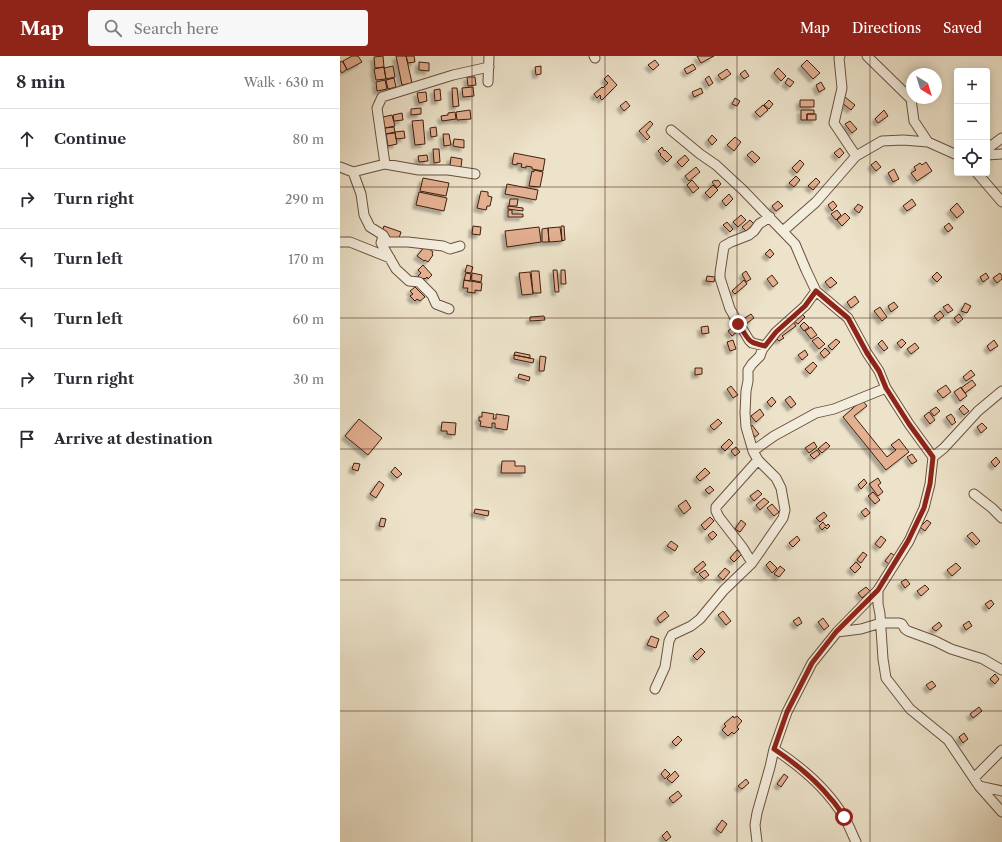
<!DOCTYPE html>
<meta charset="utf-8">
<style>
:root{--surface:#fff;--page:#f7f7f7;--text:#2b2b33;--muted:#7c7c81;--line:#e1e1e2;--accent:#8f2418}
body{margin:0;font-family:"Libre Caslon Text",serif;background:var(--page);color:var(--text)}
.controls{position:absolute;right:12px;top:12px;display:grid;overflow:hidden;border-radius:4px;box-shadow:0 2px 10px #0003}
.controls button{width:36px;height:36px;display:grid;place-items:center;padding:0;border:0;border-bottom:1px solid var(--line);background:var(--surface);color:var(--text);font:20px sans-serif}
.compass{position:absolute;left:566px;top:12px;width:36px;height:36px;border-radius:50%;background:var(--surface);box-shadow:0 2px 10px #0003;rotate:142deg}
.stop{position:absolute;width:12px;height:12px;margin:-9px;border:3px solid #8f2418;border-radius:50%;background:#fff}
.stop.end{background:#8f2418;border-color:#fff;box-shadow:0 1px 4px #0008}
.list{margin:0;padding:0;list-style:none}
h2{display:flex;justify-content:space-between;align-items:center;height:52px;margin:0;padding:0 16px;font-size:17px}
h2 small{font-size:13px;font-weight:400;color:var(--muted)}
.list li{display:grid;grid-template-columns:26px 1fr auto;gap:12px;align-items:center;box-sizing:border-box;height:60px;padding:0 16px;border-top:1px solid var(--line)}
.list b{display:block;font-size:15px;white-space:nowrap}
.list em{font-size:13px;font-style:normal;color:var(--muted)}
.icon{flex:none;width:22px;height:22px;fill:none;stroke:currentColor;stroke-width:2;stroke-linecap:round;stroke-linejoin:round}
.map{position:relative;flex:none;width:662px;height:786px;overflow:hidden}
header{display:flex;align-items:center;gap:24px;box-sizing:border-box;height:56px;padding:0 20px;background:var(--accent);color:#fff}
header strong{font-size:19px}
nav{display:flex;gap:22px;margin-inline-start:auto;font-size:14px}
.search{width:280px;height:36px;background:var(--page);display:flex;align-items:center;gap:10px;box-sizing:border-box;padding:0 14px;border-radius:4px;color:var(--muted);font-size:15px}
main{display:flex}
aside{flex:1;background:var(--surface)}
.map>svg:first-child{display:block}
.building{fill:#e3b091;stroke:#401f0e;filter:url(#shadow)}
.lines{fill:none;stroke-linecap:round;stroke-linejoin:round}
.street-casing{stroke:#6b503d;stroke-width:11}
.street{stroke:#f3eddd;stroke-width:9}
.route{stroke:#8f2418;stroke-width:5}
.grid{fill:none;stroke:#401f0e;stroke-width:1;stroke-opacity:0.55}
</style>
<header>
<strong>Map</strong>
<div class="search"><svg class="icon" aria-label="search" viewBox="0 0 24 24"><circle cx="10" cy="10" r="6"/><path d="M15 15l6 6"/></svg>Search here</div>
<nav><a>Map</a><a>Directions</a><a>Saved</a></nav>
</header>
<main>
<aside>
<h2>8 min<small>Walk · 630 m</small></h2>
<ul class="list">
<li><svg class="icon" aria-label="ahead" viewBox="0 0 24 24"><path d="M12 20V5M6 11l6-6 6 6"/></svg><div><b>Continue</b></div><em>80 m</em></li>
<li><svg class="icon" aria-label="right" viewBox="0 0 24 24"><path d="M7 20v-9h11M14 6l5 5-5 5"/></svg><div><b>Turn right</b></div><em>290 m</em></li>
<li><svg class="icon" aria-label="left" viewBox="0 0 24 24"><path d="M17 20v-9H6M10 6l-5 5 5 5"/></svg><div><b>Turn left</b></div><em>170 m</em></li>
<li><svg class="icon" aria-label="left" viewBox="0 0 24 24"><path d="M17 20v-9H6M10 6l-5 5 5 5"/></svg><div><b>Turn left</b></div><em>60 m</em></li>
<li><svg class="icon" aria-label="right" viewBox="0 0 24 24"><path d="M7 20v-9h11M14 6l5 5-5 5"/></svg><div><b>Turn right</b></div><em>30 m</em></li>
<li><svg class="icon" aria-label="arrive" viewBox="0 0 24 24"><path d="M6 21V4h12l-3 4 3 4H6"/></svg><div><b>Arrive at destination</b></div></li>
</ul>
</aside>
<div class="map">
<svg width="662" height="786" viewBox="0 0 662 786">
<defs>
<filter id="shadow"><feDropShadow dx="-3.5" dy="3.5" stdDeviation="1" flood-color="#0004"/></filter>
</defs>
<rect width="100%" height="100%" fill="#ede3ca"/>
<filter id="stains"><feTurbulence type="fractalNoise" baseFrequency=".005" numOctaves="4"/><feColorMatrix values="0 0 0 0 .2 0 0 0 0 .09 0 0 0 0 .02 0 0 0 .5 -.17"/></filter>
<radialGradient id="worn" r=".72"><stop offset=".6" stop-color="#630" stop-opacity="0"/><stop offset="1" stop-color="#630" stop-opacity=".3"/></radialGradient>
<path class="building" d="M12,0H18L22,6L7,14L3,5Z
M43,0L44,11L35,12L34,1Z
M56,0H66L72,27L62,29Z
M66,0H74L75,6L68,7Z
M357,0H374L361,7Z
M315,4L319,9L313,14L308,9Z
M467,4L480,17L473,23L461,10Z
M2,5L7,13L2,17L0,14V6Z
M79,6L89,7V15L79,14Z
M353,8L356,13L347,18L344,13Z
M53,10L55,21L46,23L44,12Z
M201,10V18L196,19L195,11Z
M44,11L46,23L36,24L34,13Z
M438,12L446,20L441,25L434,17Z
M387,13L391,18L382,24L378,19Z
M405,14L409,20L404,23L400,18Z
M268,19L277,29L262,44L260,42L261,41L260,39L257,42L254,38L262,31L263,32L268,27L264,23Z
M369,20L373,27L369,30L365,23Z
M127,21H135L136,29L128,30Z
M54,22L56,31L48,33L46,24Z
M448,22L454,26L450,31L445,27Z
M45,24L47,33L37,35L36,26Z
M481,26L485,33L479,36L476,29Z
M133,31L134,40L123,41L122,32Z
M112,32H117L119,50L113,51Z
M361,32L363,37L354,41L352,36Z
M100,33L101,44L95,45L94,34Z
M86,36L87,45L79,47L77,37Z
M505,41L515,49L511,54L501,46Z
M395,42L400,45L397,50L392,48Z
M429,44L433,48L429,53L424,49Z
M460,44H474V51H460Z
M286,45L290,50L284,55L280,50Z
M423,49L428,54L420,61L415,56Z
M81,52V58L71,59V53Z
M130,54L131,63L117,64L116,56Z
M461,54H474V58H467V64H461Z
M544,54L548,60L538,67L535,63Z
M115,56L116,63L102,65L101,60L108,59V57Z
M62,57L63,64L54,65L53,59Z
M467,58H476V64H467Z
M52,59L55,70L45,72L43,61Z
M83,64L85,88L75,89L72,65Z
M310,65L313,68L306,76L310,81L307,84L299,75Z
M510,65L517,73L512,77L505,68Z
M54,71L55,76L46,78L45,72Z
M96,71L97,80L91,81L90,72Z
M64,75L65,82L56,83L55,76Z
M55,77L57,88L48,90L46,78Z
M103,78H109L111,89L104,90Z
M372,79L377,84L372,89L368,84Z
M395,81L401,86L394,95L387,89Z
M114,83L124,84V92L113,90Z
M322,91L324,95L325,94L332,101L327,106L320,99L321,98L318,95Z
M500,92L504,97L499,102L494,97Z
M93,93H99L100,106L94,107Z
M412,95L420,102L415,107L407,99Z
M174,97L205,103L203,115L192,113V111L186,110V112L181,111L182,108L177,107V109L172,108Z
M87,99L88,105L79,106L78,100Z
M345,99L349,104L342,111L337,106Z
M111,101L122,103L121,111L110,110Z
M460,104L464,108L457,117L452,112Z
M536,105L541,111L536,115L531,109Z
M586,106L592,115L577,125L571,117L576,114L574,111L580,107L582,109Z
M356,111L360,116L349,125L345,120Z
M554,113L559,123L553,126L548,117Z
M194,114L203,116L200,131L189,130L192,115L194,116Z
M456,120L460,124L454,131L449,127Z
M83,122L109,127L106,140L80,135Z
M476,122L480,126L473,134L468,130Z
M352,124L359,132L353,137L347,129Z
M375,124L376,125L378,124L381,128L377,132L372,126Z
M167,128L198,134L196,144L165,138Z
M373,129L378,134L370,142L365,137Z
M141,135L148,136V140L152,141L150,150H147L146,154L137,152Z
M79,136L107,142L104,155L76,149Z
M389,138L393,143L386,150L382,145Z
M170,143H178L177,150H169Z
M572,143L576,149L567,155L563,150Z
M438,145L443,150L436,155L432,150Z
M493,145L497,150L492,155L488,149Z
M617,147L624,156L617,162L610,154Z
M518,148L523,151L519,157L514,153Z
M168,150L183,152V155L168,153Z
M168,154H172V158H183V161H168Z
M497,154L501,159L496,164L491,158Z
M505,157L510,162L502,170L497,164Z
M401,159L406,164L398,171L393,166Z
M410,164L414,168L406,175L402,171Z
M387,166L393,173L390,176L383,169Z
M609,167L613,172L608,176L604,171Z
M44,170L61,176L59,182L57,181V183L47,182L42,176Z
M133,170L141,171L140,179L132,178Z
M221,170H224L225,184L222,185Z
M199,171L201,186L167,191L165,175Z
M220,171L222,185L209,186L208,172Z
M208,172L209,186H202V173Z
M85,190L93,196L92,198L93,199L88,206L85,204L84,205L77,200Z
M430,193L434,198L430,202L425,198Z
M83,209L92,219L88,223L87,221L85,223L84,222L82,224L78,220L81,217L78,214Z
M127,209L133,211L131,217L125,216Z
M213,214H217L219,236H215Z
M221,214H225L226,228H221Z
M191,215H199L201,237H193Z
M406,215L411,223L406,226L402,218Z
M190,216L193,238L182,239L179,217Z
M597,216L602,221L597,226L592,221Z
M126,217L131,218L130,225L124,224Z
M132,217L142,219L141,226L131,224Z
M646,217L649,222L643,226L640,221Z
M660,217L662,220V223L657,227L653,222Z
M432,219L438,227L433,231L427,223Z
M367,220L375,221L374,226L366,225Z
M491,221L497,227L490,232L485,226Z
M124,224L142,227L141,235L135,234V237L127,236L128,232H123Z
M404,224L407,228L395,238L392,235Z
M75,231L85,241L80,245L77,243L75,245L70,240L73,238L70,235Z
M515,240L519,246L511,252L507,246Z
M554,246L558,251L551,256L548,250Z
M625,247L631,250L627,257L621,255Z
M608,248L613,254L608,257L603,251Z
M540,251L547,261L542,265L534,255Z
M600,255L604,260L598,265L594,260Z
M461,257L465,261L458,268L453,264Z
M411,258L414,262L403,270L400,265Z
M619,258L623,263L618,267L614,262Z
M204,260L205,264L190,265V261Z
M453,266L456,270L442,280L444,282L439,285L435,281Z
M464,266L469,271L464,275L460,270Z
M368,270L369,277L362,278L361,271Z
M393,271L397,276L392,280L388,275Z
M471,271L477,279L471,283L465,275Z
M478,281L485,288L479,293L472,285Z
M496,283L500,286L492,294L488,290Z
M562,283L566,287L561,292L557,287Z
M393,284L396,293L390,295L387,286Z
M542,284L548,292L544,295L538,288Z
M654,284L658,290L650,295L647,290Z
M575,287L579,292L571,298L567,293Z
M485,292L490,297L484,302L480,297Z
M465,294L468,299L462,304L458,299Z
M175,296L190,299V302L174,299Z
M174,299L194,303L193,307L174,303Z
M200,300L206,301L204,315H199Z
M473,306L477,310L470,318L465,313Z
M355,312H362V318L355,319Z
M631,314L635,319L626,325L623,321Z
M179,318L190,321L189,325L178,322Z
M632,324L636,329L625,337L621,332Z
M606,329L611,336L603,342L597,335Z
M391,330L398,339L393,342L387,333Z
M621,331L627,340L620,345L614,336Z
M450,340L456,348L451,352L445,344Z
M432,341L436,346L431,351L427,346Z
M522,344L527,350L514,360L547,401L556,394L551,389L559,383L569,396L546,414L503,361Z
M623,349L629,355L624,359L619,353Z
M596,351L600,355L594,360L590,355Z
M420,353L424,359L416,366L411,360Z
M142,356L154,358L153,363H156V358L169,360L167,374L155,372V367H152V372L140,370L141,365H139V361H142Z
M589,356L595,364L590,368L584,360Z
M611,358L615,363L614,364L616,366L612,369L606,361Z
M19,363L42,382L28,399L5,380Z
M378,363L382,367L374,374L370,370Z
M102,366L116,367L115,379L107,378V375H101Z
M642,367L647,372L641,377L637,371Z
M412,369L419,378L415,381L409,371Z
M389,383L393,387L385,395L381,391Z
M474,386L477,391L469,397L465,392Z
M486,386L490,390L482,397L478,393Z
M396,391L400,396L395,400L391,395Z
M477,394L480,398L474,403L470,399Z
M572,398L577,405L572,408L567,401Z
M656,401L660,406L655,411L651,406Z
M162,405H175V410H185V417H161Z
M14,407L20,408L18,415L12,413Z
M55,411L62,418L57,422L51,416Z
M365,412L370,417L360,425L356,421Z
M538,422L541,427L538,429L543,436L538,440L529,428Z
M524,423L527,427L521,433L518,429Z
M39,425L44,429L36,442L30,438Z
M370,430L374,434L369,438L365,434Z
M418,434L422,438L414,445L410,440Z
M533,436L540,444L535,448L528,440Z
M424,442L429,446L420,454L416,449Z
M346,444L351,452L344,458L338,450Z
M432,448L439,456L434,460L427,452Z
M526,452L530,457L525,461L521,456Z
M135,453L149,455L148,460L134,457Z
M484,456L487,460L480,466L476,462Z
M370,461L374,465L365,474L361,469Z
M41,462L46,463L44,471L39,470Z
M401,464L406,468L400,476L395,473Z
M587,464L591,467L585,475L580,471Z
M483,466L486,470L488,468L490,470L487,473L485,471L482,474L479,470Z
M373,475L377,479L372,484L368,479Z
M632,476L640,485L636,489L627,480Z
M457,480L460,484L453,491L449,487Z
M541,480L546,484L540,492L535,488Z
M331,485L338,490L335,495L327,490Z
M397,494L402,498L394,506L390,502Z
M523,496L527,499L521,507L517,504Z
M551,497L555,500L549,508L545,505Z
M363,505L366,509L357,517L354,513Z
M430,505L437,512L432,517L426,509Z
M516,506L521,511L515,517L510,512Z
M616,507L621,512L612,520L607,514Z
M440,510L445,514L439,521L434,518Z
M385,512L390,516L383,524L378,520Z
M365,514L369,519L364,523L359,518Z
M566,523L570,528L565,532L561,526Z
M585,529L589,533L581,540L577,535Z
M526,531L530,535L522,542L518,537Z
M651,544L654,548L649,553L645,548Z
M325,555L329,560L320,567L317,562Z
M383,555L391,565L386,569L378,559Z
M459,561L462,567L457,570L453,565Z
M483,562L489,570L484,574L478,566Z
M629,565L632,570L626,574L623,569Z
M599,566L602,570L596,575L592,572Z
M311,580L319,583L316,592L307,589Z
M361,592L365,596L357,604L353,600Z
M655,618L659,623L655,628L650,623Z
M592,625L596,630L590,634L586,629Z
M639,651L642,655L633,662L630,658Z
M393,660L394,662L397,660L402,665L397,671L399,673L394,678L392,676L388,680L382,674L386,670L384,668Z
M624,677L628,683L623,687L619,681Z
M338,680L342,684L336,690L332,686Z
M325,713L330,718L325,723L321,718Z
M335,715L339,720L332,727L327,723Z
M444,718L448,721L441,731L437,728Z
M406,723L409,727L402,733L398,730Z
M338,735L342,740L333,747L329,742Z
M382,764L387,768L381,777L376,773Z
M327,775L331,781L326,785L322,780Z"/>
<g class="lines">
<g class="street-casing">
<path id="street" d="M254,0L255,2
M500,0L499,2L502,32L494,67L516,100
M527,0L571,43L574,65L588,86
M148,26L149,0
M331,74L360,98L376,109L403,134L455,188L466,214L476,235L508,262L527,297L539,315L546,332L569,368L593,401L590,428L584,452L569,485L538,534V548L540,558L543,603L546,622L570,653L608,684L639,730L662,756
M647,93L662,82
M647,99L662,98
M45,108L37,52L42,41L113,19L149,11
M0,111L13,116L21,138L24,159L30,171L43,179L47,186H68L103,190L110,193L120,190
M13,116L45,108L79,114H108L135,118
M637,117L662,146
M443,175L476,146L516,100L542,85L563,84L588,86L617,99
M43,180L41,187L56,213L69,225L79,226L92,239L96,248L109,253
M0,186H10L50,202
M425,290L412,287L409,284L403,274L396,265L393,258L390,253L380,222V217L384,190L391,186L409,179L414,175L419,168L430,161
M413,395L434,380L476,357L494,353L546,332
M593,401L604,392L638,355L662,335
M634,438L652,452L662,462
M412,507L403,492L379,461L376,455V451L418,404
M497,576L521,573L541,567H559L562,568L565,573L568,575L595,585L611,593L643,603L662,614
M315,633L325,611L329,585L332,579L351,570L360,563L384,534L412,507L443,462L445,454L441,432L436,422L418,404L413,395L406,371L405,357L406,335L408,325V314L412,308L420,300L422,294L425,290L436,276L465,250L476,235
M634,722L662,694
M639,730L662,735
M417,786L415,769L417,757L430,711L434,693
M516,786C512,778 509,769 504,761C488,734 460,710 434,693L447,656L472,607L497,576L538,534"/>
</g>
<use href="#street" class="street"/>
</g>
<g class="lines">
<path class="route" d="M398,268C402,272 407,284 412,286C416,288 421,289 425,290L436,276L465,250L476,235L508,262L527,297L539,315L546,332L569,368L593,401L590,428L584,452L568,485L538,534L496,576L472,607L447,656L434,693C455,707 475,723 491,743C496,748 500,755 504,761"/>
</g>
<path class="grid" d="M132,0V786M265,0V786M397,0V786M530,0V786M0,131H662M0,262H662M0,393H662M0,524H662M0,655H662"/>
<rect width="100%" height="100%" filter="url(#stains)"/>
<rect width="100%" height="100%" fill="url(#worn)"/>
</svg>
<div class="controls">
<button>+</button>
<button>−</button>
<button><svg class="icon" aria-label="locate" viewBox="0 0 24 24"><circle cx="12" cy="12" r="6"/><path d="M12 2v4M12 18v4M2 12h4M18 12h4"/></svg></button>
</div>
<svg class="compass" viewBox="-18 -18 36 36"><path d="M0-13l5 13h-10z" fill="#e53935"/><path d="M0 13l5-13h-10z" fill="#7c7c81"/></svg>
<div class="stop" style="left:504px;top:761px"></div>
<div class="stop end" style="left:398px;top:268px"></div>
</div>
</main>
